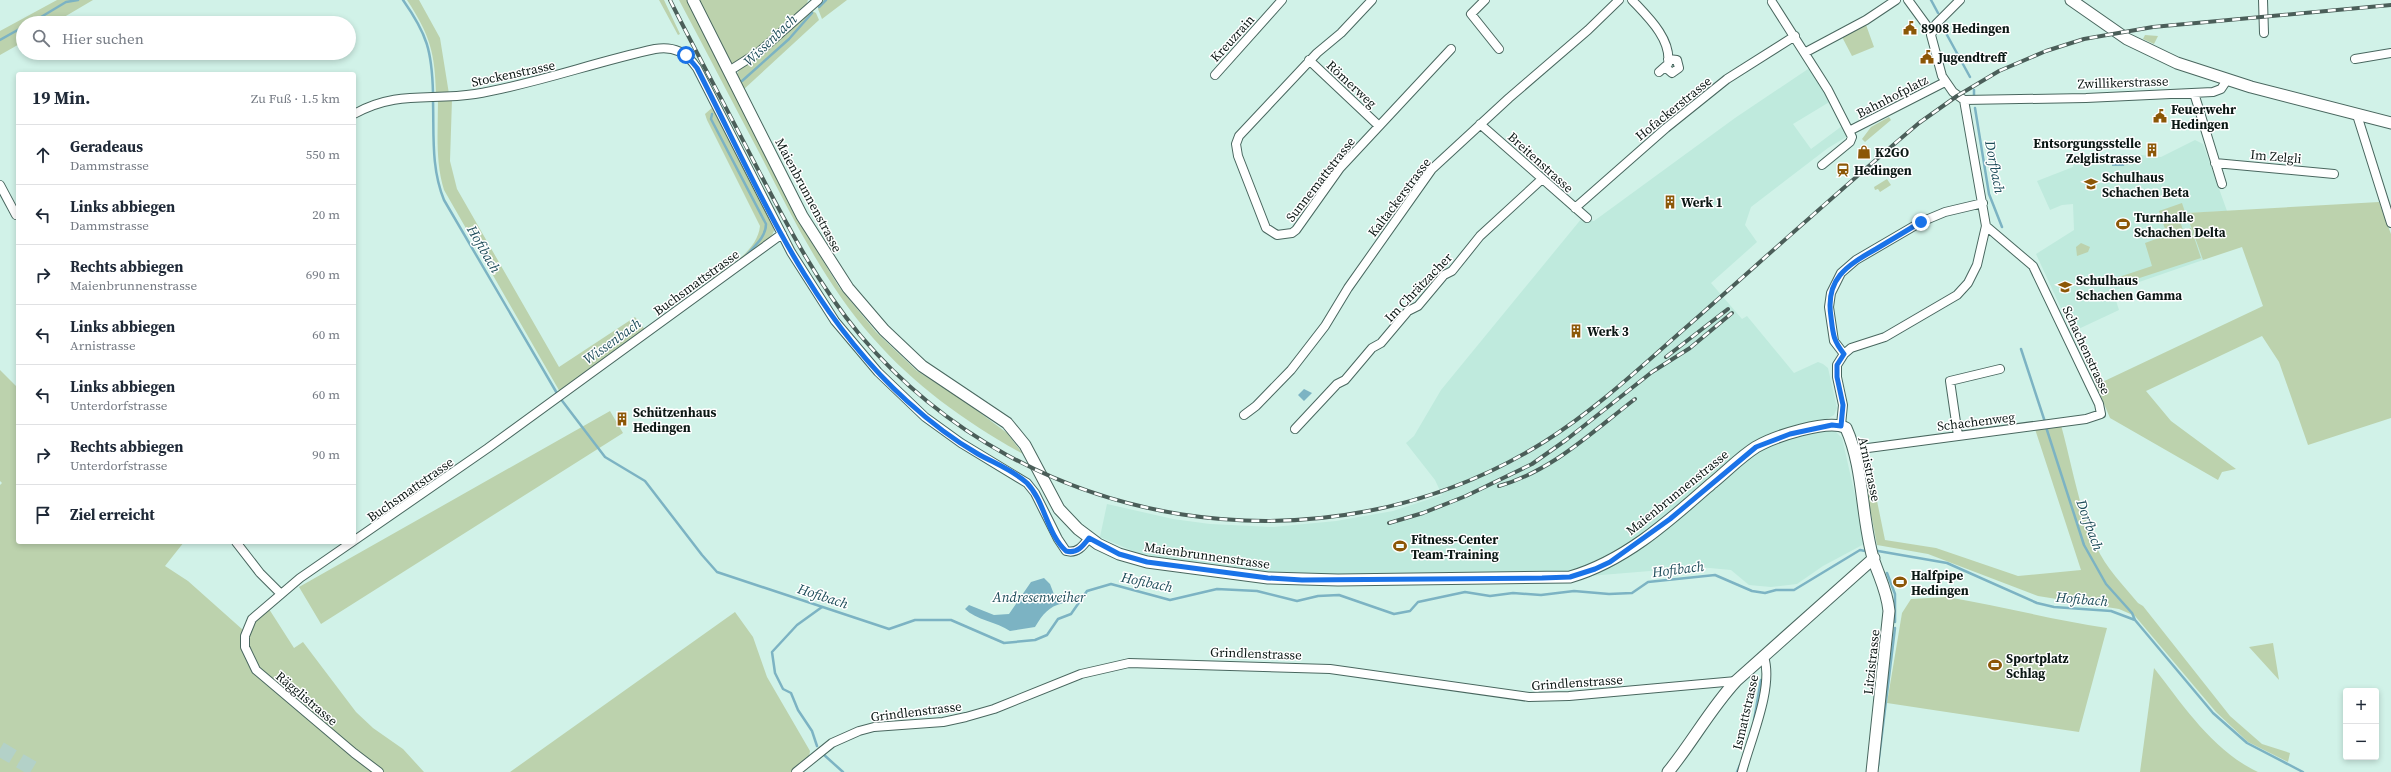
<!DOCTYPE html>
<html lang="de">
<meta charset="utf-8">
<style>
:root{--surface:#fff;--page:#f2f2f3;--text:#1f2937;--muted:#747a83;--line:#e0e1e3}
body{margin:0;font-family:"Source Serif 4",serif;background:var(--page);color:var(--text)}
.controls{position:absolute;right:12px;bottom:12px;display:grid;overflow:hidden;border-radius:4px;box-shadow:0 2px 6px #0003}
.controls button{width:36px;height:36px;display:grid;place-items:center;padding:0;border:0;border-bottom:1px solid var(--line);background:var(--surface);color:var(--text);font:20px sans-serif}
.stop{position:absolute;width:12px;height:12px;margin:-9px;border:3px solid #1a73e8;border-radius:50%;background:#fff}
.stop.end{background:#1a73e8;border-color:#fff;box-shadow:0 1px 4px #0008}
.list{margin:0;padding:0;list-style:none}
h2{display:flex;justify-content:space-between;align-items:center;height:52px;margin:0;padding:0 16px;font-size:17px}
h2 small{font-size:13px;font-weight:400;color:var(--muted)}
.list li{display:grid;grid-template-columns:26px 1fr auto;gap:12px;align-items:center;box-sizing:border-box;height:60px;padding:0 16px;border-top:1px solid var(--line)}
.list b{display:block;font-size:15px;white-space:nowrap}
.list p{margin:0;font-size:13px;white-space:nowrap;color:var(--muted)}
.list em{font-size:13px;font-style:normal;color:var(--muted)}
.icon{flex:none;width:22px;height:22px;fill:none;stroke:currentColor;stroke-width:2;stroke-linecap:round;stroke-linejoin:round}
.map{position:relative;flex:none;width:2391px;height:772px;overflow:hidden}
.search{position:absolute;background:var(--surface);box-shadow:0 2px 6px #0003;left:16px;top:16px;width:340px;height:44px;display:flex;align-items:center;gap:10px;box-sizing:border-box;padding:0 14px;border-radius:22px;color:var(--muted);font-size:15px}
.panel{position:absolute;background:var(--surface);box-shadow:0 2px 6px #0003;left:16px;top:72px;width:340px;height:472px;border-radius:4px}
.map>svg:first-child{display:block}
.built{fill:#bfeadd}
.green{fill:#bcd2ad}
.water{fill:#7cb3c3}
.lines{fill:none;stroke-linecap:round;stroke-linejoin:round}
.stream{stroke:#7cb3c3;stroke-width:2.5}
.highway-tunnel{stroke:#b3d1c8;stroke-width:15;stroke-dasharray:15 8;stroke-linecap:butt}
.street-casing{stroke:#49675f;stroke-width:10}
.secondary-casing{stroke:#49675f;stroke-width:13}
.street{stroke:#fff;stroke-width:8}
.secondary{stroke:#fff;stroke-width:11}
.rail-casing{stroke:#4b5e59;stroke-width:4}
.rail{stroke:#fff;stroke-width:2.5;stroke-dasharray:8;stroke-linecap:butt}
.route{stroke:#1a73e8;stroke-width:5}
.labels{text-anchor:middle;stroke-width:3;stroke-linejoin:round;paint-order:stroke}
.poi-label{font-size:13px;font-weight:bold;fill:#0b1714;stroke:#fff;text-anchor:start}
.street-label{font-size:13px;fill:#0b1714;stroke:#fff}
.water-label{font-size:14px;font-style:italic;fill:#1d4c59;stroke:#fff}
</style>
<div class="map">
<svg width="2391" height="772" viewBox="0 0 2391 772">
<rect width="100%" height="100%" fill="#d1f2e8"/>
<path class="built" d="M1811,67L1831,101L1793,124L1811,149L1842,126L1848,136L1828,148L1751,207L1745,225L1757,242L1711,283L1742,319L1747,316L1794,373L1818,362L1823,364L1828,368L1837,408L1834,415L1827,419L1829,430L1836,432L1842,438L1866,543L1823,566L1797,584L1771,587L1749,585L1731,570L1699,567L1589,576L1332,577L1269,574L1147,557L1100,537L1107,504L1173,519L1210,524L1273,527L1336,521L1393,511L1442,495L1435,480L1406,443L1414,436L1441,390L1582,218L1594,221L1735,118Z
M2195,140L2203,144L2227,211L2186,213L2203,260L2113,291L2119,310L2072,332L2036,254L2074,230L2073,204L2062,205L2050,210L2037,181L2073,167L2075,156L2131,154L2161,157Z"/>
<path class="green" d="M57,0H93L54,23H23V42L0,55V31Z
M407,0H419L440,38L449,94H436C435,53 430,35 407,0Z
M659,0H664L680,34L678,35Z
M679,0H687L803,228L839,287L876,332L917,371L975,407V409L1007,433L1023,454C967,423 915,386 873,338C826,285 794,221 762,158C734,105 707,53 679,0Z
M697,0H808L806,6C791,20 755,58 737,63C733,64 731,63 728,61Z
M822,0H847L822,19L818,9L819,3Z
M812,11L816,13L819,20L743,90L737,74L740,68Z
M1865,22L1874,47L1852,56L1841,35Z
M2145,35L2158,36L2154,44L2143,39Z
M438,99H452L450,161L457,189L559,367L635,317L646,331L560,392L444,190C435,161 438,130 438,99Z
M714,106L773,225L774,231L770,239L716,281L713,277C731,266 758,249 760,226L707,120L705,114Z
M1889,117L1891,120L1865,142L1862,139L1871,127Z
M1887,179L1891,185L1880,192L1878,189L1875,190L1874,187Z
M2379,202L2391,234V418L2308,445L2279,362L2262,336L2146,391L2171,421L2236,469L2222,472L2218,480L2110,418L2096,385L2263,306L2242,247L2203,260L2186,213Z
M2182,203L2185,212L2178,215L2183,230L2191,228L2201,258L2118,285L2116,278L2152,266L2145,243L2167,235L2159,211Z
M2081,243L2090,247L2088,252L2077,256L2076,247Z
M0,370L18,388V542H184L165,566L188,581L243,630L254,671L376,772H0V485L2,483L0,481Z
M610,411L623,433L321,624L299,587Z
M2061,425C2072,465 2079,509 2096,546C2106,568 2123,585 2138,603L2143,606L2230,716L2262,744L2290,753L2288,762L2248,742L2216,712L2135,616L2119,609L2038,596L1928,554L1877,545L1860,456L1867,452L1885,540L1936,548L2018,576L2081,570L2035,429Z
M307,578L269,609L294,648L303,642L356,712L373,728L403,749L424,772H383L256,667C230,625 276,599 307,578Z
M1947,597C2001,606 2053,620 2107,628L2079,732L1887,703L1902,613L1911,599Z
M735,612L753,637L767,677L810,751L809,757L794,772H510Z
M2273,643L2279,680L2249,647Z
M2154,668C2183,705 2213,751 2258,772H2140Z"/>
<path class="water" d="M2112,157L2126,159L2124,166H2112Z
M1304,389L1312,393L1304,401L1298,395Z
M1044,578L1050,584L1055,597L1065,600L1063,603C1048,607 1043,614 1035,627L1010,631C997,622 976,620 965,609L969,605L994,615L1009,614L1031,582Z"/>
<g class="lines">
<path class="stream" d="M403,0C427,34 432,51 433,93
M1931,0L1938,13
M819,7L826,0
M31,23L66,2L78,0
M1941,24L1970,77
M0,40L23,27
M742,81L789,39L812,13
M1974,90V95
M433,101C434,135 431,168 444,200L558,395
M1975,108L1989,194L2002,227
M712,114L711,119L766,224C766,238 753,247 744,258
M2021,349L2045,422
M560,398L605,457L645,481L702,555L717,572L889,629L915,620H951L1004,643L1035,640L1047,635L1058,619L1071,614L1087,591L1111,584L1170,600L1217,589L1257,591L1297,601L1318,596L1339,595L1394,614L1410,611L1418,602L1465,592L1490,596L1513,593L1541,595L1574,591L1609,594L1632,593L1648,582L1715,575L1752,591L1765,593L1776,590H1794L1860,550L1865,551
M2046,427L2084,545L2106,584L2132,613L2135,620
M1878,551L1947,563L2037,603L2054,607L2111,611L2135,620L2213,713L2247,743L2303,772
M1887,573L1895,594V622
M1754,720L1761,680
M817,746L812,731L798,710L791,693L783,689L775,673L772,652L797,625L822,607
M823,754L843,772
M1878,766L1895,628
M1737,772L1740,765"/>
<path class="highway-tunnel" d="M0,749L39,772"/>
<g class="street-casing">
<path id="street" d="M1372,0L1341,33L1317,53L1239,136L1236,144L1238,156L1266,228L1277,235L1292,233L1296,230L1340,168L1451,49
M1485,0L1471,14L1499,49
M1632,0C1647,16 1672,39 1668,64L1659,72
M1908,0L1927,26L1932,30
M1960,0L1936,24L1931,35L1942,76L1953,92L1964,100L2086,98L2213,92L2221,89L2227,80
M2263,0L2264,33
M1772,2L1828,90L1852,137L1850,142L1822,165
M1806,52L1866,20L1896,0
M2355,59L2391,53
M1309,60L1379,126
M1665,67L1672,73L1679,68L1677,60L1668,59
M729,71L759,52L818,0
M1215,75L1282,0
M2194,93L2222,184
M354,114C397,90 430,101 475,94C536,84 594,62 655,49C674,46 686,52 697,68L791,252L835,321L878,372L925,417L961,443L1027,483L1035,493L1058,539L1066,551C1077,554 1083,546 1089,538
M2357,115L2391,223
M1480,124L1587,218
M1849,131L1945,82
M2215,163L2334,174
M0,185L16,215L18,214
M1575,208L1666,128L1727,79L1795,36
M1844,354L1834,341L1829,307L1831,293L1841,273L1856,260L1921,222L1945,212L1983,203
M1244,415L1256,406L1291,370L1325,326L1348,288L1432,169L1509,98L1588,30L1619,0
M1841,425L1843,405L1837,377V365L1844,354L1851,348L1885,337L1957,295L1968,283L1977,265L1986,226L1964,100
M1295,429L1337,384L1345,380L1372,348L1381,343L1408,311L1418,306L1444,275L1452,271L1480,236L1542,179
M1958,436L1950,381L2000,369
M1853,450L2086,419L2101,414L2099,404L2033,266L1986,226
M236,542L260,573L280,593
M379,772L354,753L256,670L245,647V636L252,619L300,578L488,448L782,234
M796,772L832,743L859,731L874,727L943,722L966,717L994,709L1081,674L1129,663L1330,669L1529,697L1569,696L1736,681
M1742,772C1750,741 1774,687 1764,657"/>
</g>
<g class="secondary-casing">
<path id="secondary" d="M693,0L802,216L848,288L884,330L922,366L1007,423L1025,445L1059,509L1078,529L1098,544L1119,554L1147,562L1268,578L1338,580L1570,577C1625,561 1669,521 1711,484C1726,472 1740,457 1756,447C1773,437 1829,418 1846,428C1864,468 1861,516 1873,558C1879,577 1887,590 1889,611L1872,772
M2071,0L2127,39L2177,63L2251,87L2391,123
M1668,772C1692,743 1710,709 1736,681L1874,558"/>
</g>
<use href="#street" class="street"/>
<use href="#secondary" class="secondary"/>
<g class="rail-casing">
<path id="rail" d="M670,0C697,54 726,107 753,160C785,221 816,282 860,335C1028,534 1324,579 1544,442C1598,408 1644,364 1691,323C1767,256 1842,188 1919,123L1957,96L1999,71L2046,51L2084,39L2153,27L2391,5
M1666,357L1728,309
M1499,486C1552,471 1592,432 1635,399
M1389,523L1423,513L1466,496L1532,464L1566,440L1652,372L1690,348L1732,313"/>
</g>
<use href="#rail" class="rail"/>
</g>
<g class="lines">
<path class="route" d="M686,55L697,68C757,185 807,311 907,401C929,421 952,439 978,454C994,463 1013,470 1027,483C1045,502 1047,534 1066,551C1077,554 1083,546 1089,538L1119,554L1147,562L1268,578L1302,580L1542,578L1570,577L1595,569L1610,562L1670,519L1756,447L1790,434L1832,425L1841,426L1843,405L1837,377V365L1844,354C1833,340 1833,334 1831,317C1825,279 1846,266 1876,249C1891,240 1906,231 1921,222"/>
</g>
<defs>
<g id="civic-bare" transform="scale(1.08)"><path d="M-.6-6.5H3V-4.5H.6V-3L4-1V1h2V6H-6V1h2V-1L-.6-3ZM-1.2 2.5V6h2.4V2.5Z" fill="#8c5707" stroke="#fff" stroke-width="2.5" paint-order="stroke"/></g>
<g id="building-bare" transform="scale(1.08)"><path d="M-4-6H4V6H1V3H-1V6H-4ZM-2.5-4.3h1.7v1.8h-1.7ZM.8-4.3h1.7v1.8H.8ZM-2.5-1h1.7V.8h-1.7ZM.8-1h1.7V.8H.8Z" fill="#8c5707" stroke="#fff" stroke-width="2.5" paint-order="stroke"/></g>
<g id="shop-bare" transform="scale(1.08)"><path d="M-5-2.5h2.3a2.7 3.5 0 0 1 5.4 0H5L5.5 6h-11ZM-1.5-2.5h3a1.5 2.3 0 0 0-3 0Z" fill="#8c5707" stroke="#fff" stroke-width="2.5" paint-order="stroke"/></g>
<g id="station-bare" transform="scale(1.08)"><path d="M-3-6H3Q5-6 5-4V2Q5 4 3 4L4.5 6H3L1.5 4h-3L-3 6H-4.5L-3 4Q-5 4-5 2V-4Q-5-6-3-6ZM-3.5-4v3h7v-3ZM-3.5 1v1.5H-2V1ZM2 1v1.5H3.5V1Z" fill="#8c5707" stroke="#fff" stroke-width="2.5" paint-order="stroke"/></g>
<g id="school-bare" transform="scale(1.08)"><path d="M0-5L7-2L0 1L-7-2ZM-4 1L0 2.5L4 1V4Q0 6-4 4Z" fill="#8c5707" stroke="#fff" stroke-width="2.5" paint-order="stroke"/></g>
<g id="stadium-bare" transform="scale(1.08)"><path d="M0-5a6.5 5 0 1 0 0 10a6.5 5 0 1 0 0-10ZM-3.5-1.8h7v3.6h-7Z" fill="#8c5707" stroke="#fff" stroke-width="2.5" paint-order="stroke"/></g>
</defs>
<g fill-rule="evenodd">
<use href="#civic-bare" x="1910" y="28"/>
<use href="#civic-bare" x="1927" y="57"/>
<use href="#civic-bare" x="2160" y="116"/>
<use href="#building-bare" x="2152" y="150"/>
<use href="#shop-bare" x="1864" y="152"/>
<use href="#station-bare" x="1843" y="170"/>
<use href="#school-bare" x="2091" y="184"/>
<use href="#building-bare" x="1670" y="202"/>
<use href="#stadium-bare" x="2123" y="224"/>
<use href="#school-bare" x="2065" y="287"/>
<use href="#building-bare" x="1576" y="331"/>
<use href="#building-bare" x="622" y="419"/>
<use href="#stadium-bare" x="1400" y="546"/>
<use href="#stadium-bare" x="1900" y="582"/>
<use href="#stadium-bare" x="1995" y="665"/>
</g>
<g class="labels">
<g class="poi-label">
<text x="1921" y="33">8908 Hedingen</text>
<text x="1938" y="62">Jugendtreff</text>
<text x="2171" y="114">Feuerwehr<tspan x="2171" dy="15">Hedingen</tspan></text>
<text x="2141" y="148" text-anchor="end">Entsorgungsstelle<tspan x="2141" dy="15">Zelglistrasse</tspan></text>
<text x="1875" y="157">K2GO</text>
<text x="1854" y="175">Hedingen</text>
<text x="2102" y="182">Schulhaus<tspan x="2102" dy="15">Schachen Beta</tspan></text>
<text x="1681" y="207">Werk 1</text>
<text x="2134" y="222">Turnhalle<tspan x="2134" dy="15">Schachen Delta</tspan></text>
<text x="2076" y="285">Schulhaus<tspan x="2076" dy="15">Schachen Gamma</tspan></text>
<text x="1587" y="336">Werk 3</text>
<text x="633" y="417">Schützenhaus<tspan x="633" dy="15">Hedingen</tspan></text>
<text x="1411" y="544">Fitness-Center<tspan x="1411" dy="15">Team-Training</tspan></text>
<text x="1911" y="580">Halfpipe<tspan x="1911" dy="15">Hedingen</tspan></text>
<text x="2006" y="663">Sportplatz<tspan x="2006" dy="15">Schlag</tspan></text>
</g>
<g class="street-label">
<text transform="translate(1232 38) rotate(-48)" y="5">Kreuzrain</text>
<text transform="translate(513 73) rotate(-12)" y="5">Stockenstrasse</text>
<text transform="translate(2123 82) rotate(-2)" y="5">Zwillikerstrasse</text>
<text transform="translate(1352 84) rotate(43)" y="5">Römerweg</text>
<text transform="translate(1892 96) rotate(-27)" y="5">Bahnhofplatz</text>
<text transform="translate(1673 108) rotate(-39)" y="5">Hofackerstrasse</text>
<text transform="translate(2276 156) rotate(5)" y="5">Im Zelgli</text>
<text transform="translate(1541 162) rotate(42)" y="5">Breitenstrasse</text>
<text transform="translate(1320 179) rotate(-52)" y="5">Sunnemattstrasse</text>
<text transform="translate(809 195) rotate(62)" y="5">Maienbrunnenstrasse</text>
<text transform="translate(1399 197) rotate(-53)" y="5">Kaltackerstrasse</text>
<text transform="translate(696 282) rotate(-36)" y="5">Buchsmattstrasse</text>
<text transform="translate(1418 287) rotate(-46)" y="5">Im Chrätzacher</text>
<text transform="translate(2087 350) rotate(65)" y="5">Schachenstrasse</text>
<text transform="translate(1976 421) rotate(-7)" y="5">Schachenweg</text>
<text transform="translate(1870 469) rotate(78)" y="5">Arnistrasse</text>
<text transform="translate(410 489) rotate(-35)" y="5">Buchsmattstrasse</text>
<text transform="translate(1677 492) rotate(-39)" y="5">Maienbrunnenstrasse</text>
<text transform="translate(1207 555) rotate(8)" y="5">Maienbrunnenstrasse</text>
<text transform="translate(1256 653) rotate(2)" y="5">Grindlenstrasse</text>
<text transform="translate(1871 662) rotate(-84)" y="5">Litzistrasse</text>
<text transform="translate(1577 682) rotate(-4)" y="5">Grindlenstrasse</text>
<text transform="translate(307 698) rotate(40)" y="5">Rägglistrasse</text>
<text transform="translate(916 711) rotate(-7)" y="5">Grindlenstrasse</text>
<text transform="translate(1745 712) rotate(-77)" y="5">Ismattstrasse</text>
</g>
<g class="water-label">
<text transform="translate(770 40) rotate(-44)" y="5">Wissenbach</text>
<text transform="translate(1995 167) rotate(79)" y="5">Dorfbach</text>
<text transform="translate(484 249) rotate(60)" y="5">Hofibach</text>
<text transform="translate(612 341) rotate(-36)" y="5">Wissenbach</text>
<text transform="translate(2090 525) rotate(70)" y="5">Dorfbach</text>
<text transform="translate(1678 569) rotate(-7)" y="5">Hofibach</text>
<text transform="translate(1147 582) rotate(12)" y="5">Hofibach</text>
<text transform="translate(823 596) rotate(18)" y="5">Hofibach</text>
<text x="1039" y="602">Andresenweiher</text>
<text transform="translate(2082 599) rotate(5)" y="5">Hofibach</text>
</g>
</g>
</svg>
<div class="controls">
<button>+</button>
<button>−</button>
</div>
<div class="stop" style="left:686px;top:55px"></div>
<div class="stop end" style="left:1921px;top:222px"></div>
<div class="search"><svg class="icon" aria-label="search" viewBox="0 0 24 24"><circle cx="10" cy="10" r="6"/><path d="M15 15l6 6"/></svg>Hier suchen</div>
<section class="panel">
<h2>19 Min.<small>Zu Fuß · 1.5 km</small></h2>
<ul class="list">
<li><svg class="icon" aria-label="ahead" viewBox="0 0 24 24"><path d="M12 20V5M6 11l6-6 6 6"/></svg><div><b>Geradeaus</b><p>Dammstrasse</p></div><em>550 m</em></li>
<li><svg class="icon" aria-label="left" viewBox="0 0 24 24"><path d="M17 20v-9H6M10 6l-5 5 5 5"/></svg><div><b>Links abbiegen</b><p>Dammstrasse</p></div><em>20 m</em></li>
<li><svg class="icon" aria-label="right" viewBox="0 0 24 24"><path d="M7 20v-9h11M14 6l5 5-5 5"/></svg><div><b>Rechts abbiegen</b><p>Maienbrunnenstrasse</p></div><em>690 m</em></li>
<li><svg class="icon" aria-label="left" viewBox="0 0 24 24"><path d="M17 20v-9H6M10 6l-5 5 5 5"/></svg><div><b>Links abbiegen</b><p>Arnistrasse</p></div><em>60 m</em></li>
<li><svg class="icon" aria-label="left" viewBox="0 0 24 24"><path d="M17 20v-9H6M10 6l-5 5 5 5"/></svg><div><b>Links abbiegen</b><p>Unterdorfstrasse</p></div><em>60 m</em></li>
<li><svg class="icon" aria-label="right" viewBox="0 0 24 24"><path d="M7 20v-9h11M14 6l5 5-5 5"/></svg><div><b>Rechts abbiegen</b><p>Unterdorfstrasse</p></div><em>90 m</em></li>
<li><svg class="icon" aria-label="arrive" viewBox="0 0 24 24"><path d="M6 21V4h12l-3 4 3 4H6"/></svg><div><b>Ziel erreicht</b></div></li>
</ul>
</section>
</div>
